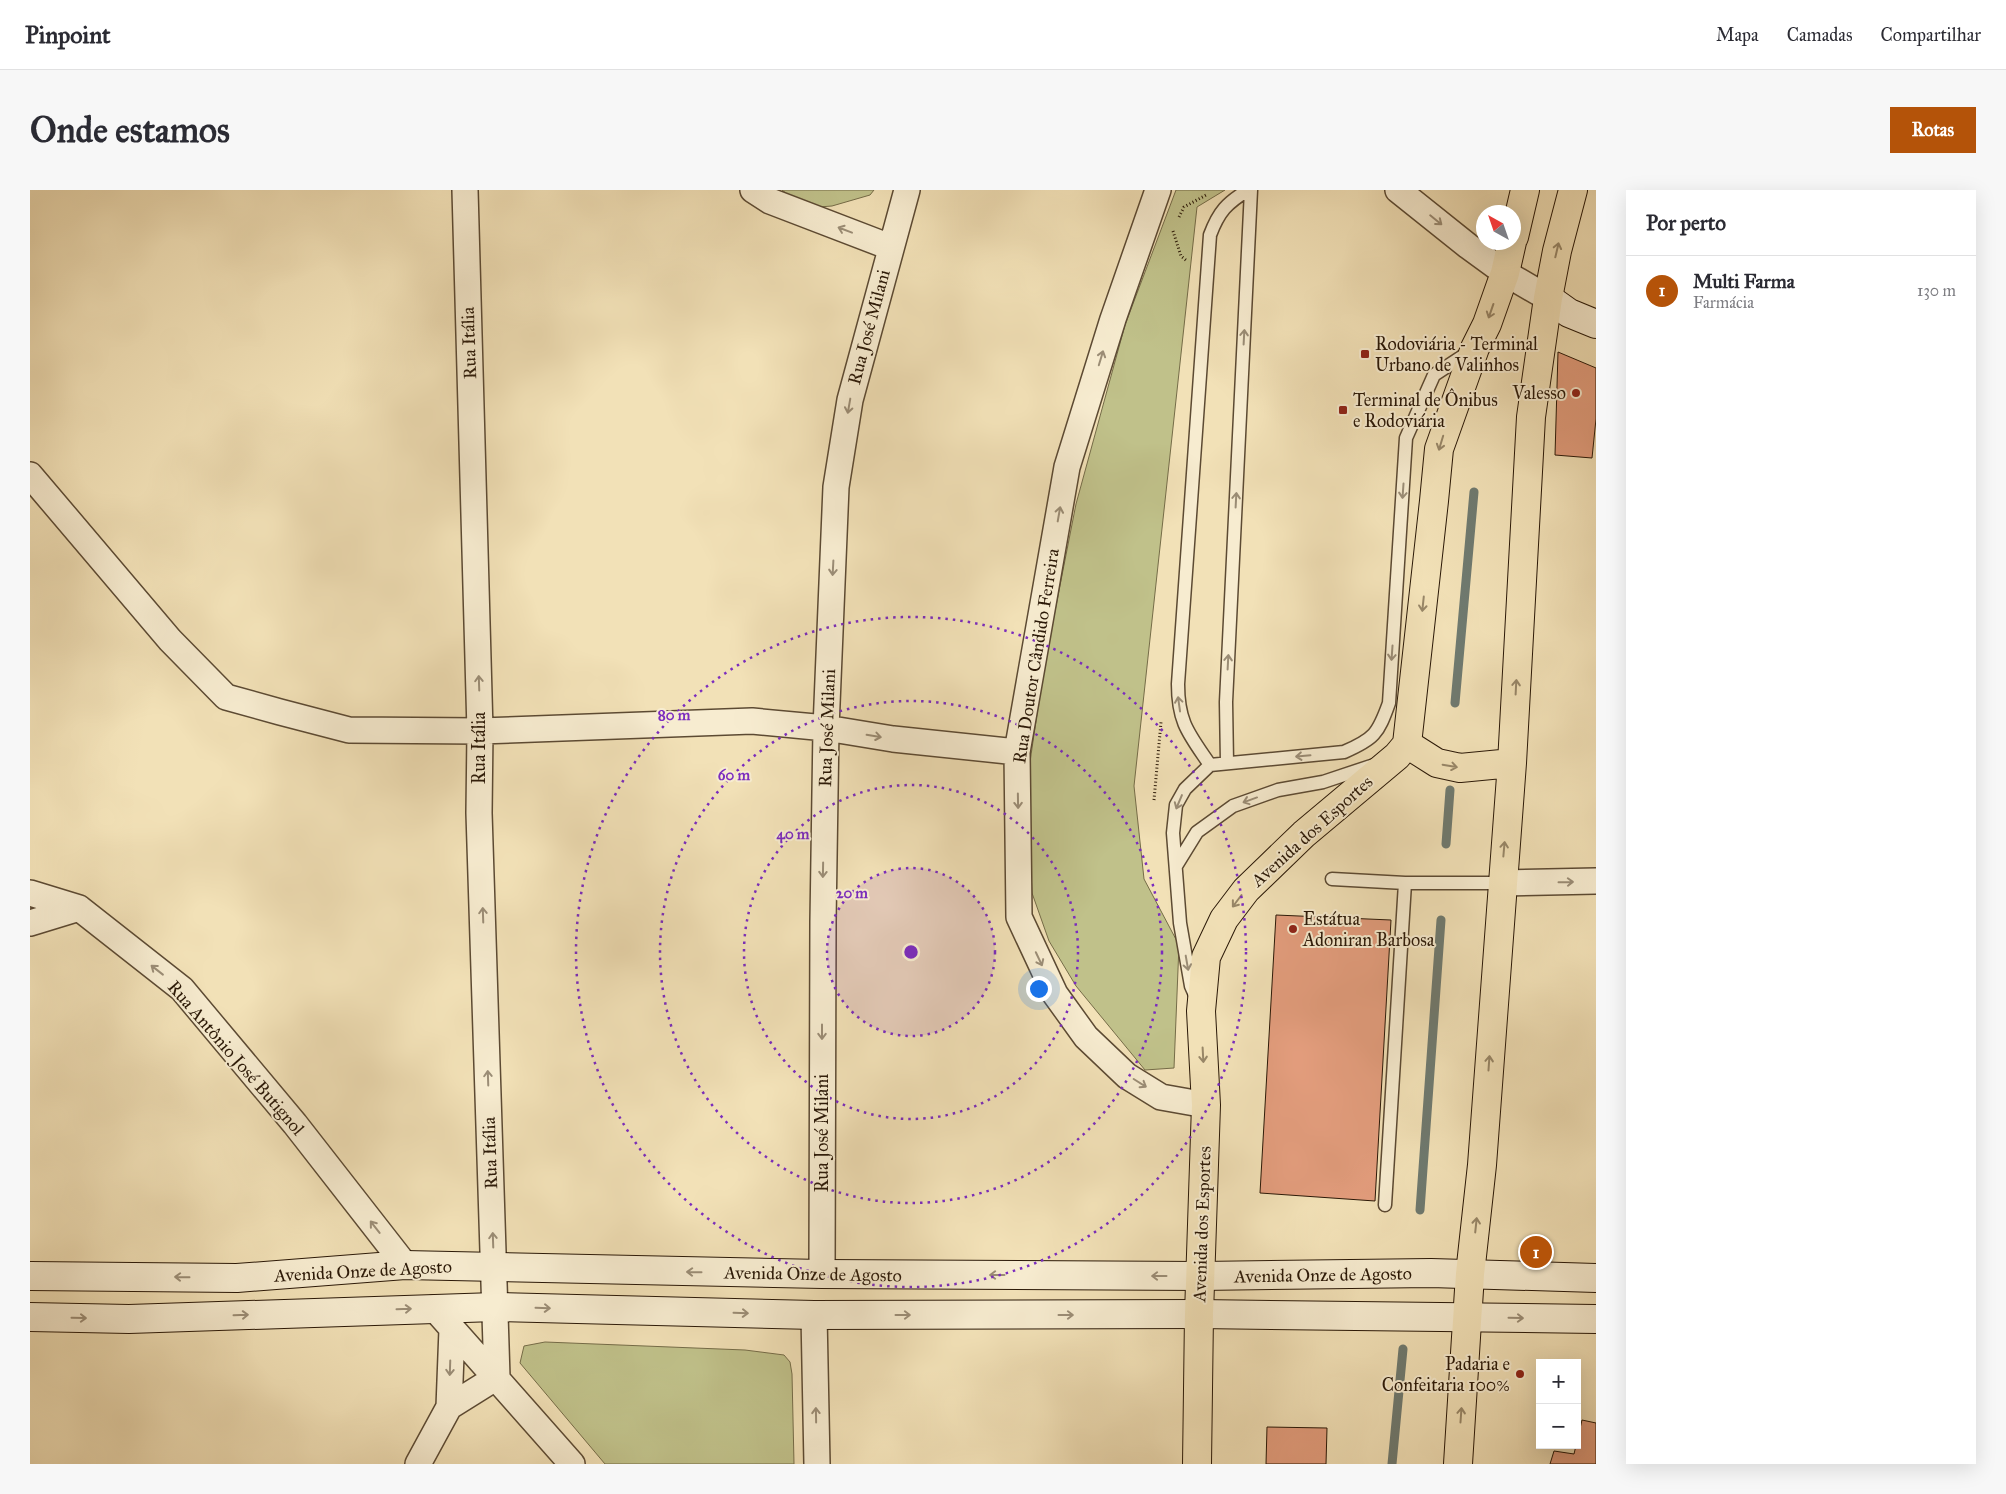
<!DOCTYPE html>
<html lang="pt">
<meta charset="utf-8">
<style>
:root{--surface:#fff;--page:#f7f7f7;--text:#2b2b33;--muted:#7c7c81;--line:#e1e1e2;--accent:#b45309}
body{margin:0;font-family:"IM FELL Great Primer",serif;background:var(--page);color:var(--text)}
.controls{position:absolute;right:15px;bottom:15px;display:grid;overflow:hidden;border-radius:0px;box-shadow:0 5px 20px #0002}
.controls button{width:45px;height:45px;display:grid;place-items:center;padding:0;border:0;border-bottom:1px solid var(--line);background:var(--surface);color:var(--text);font:25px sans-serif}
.compass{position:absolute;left:1446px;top:15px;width:45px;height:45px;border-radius:50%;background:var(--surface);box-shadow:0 5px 20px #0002;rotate:320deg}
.you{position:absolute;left:1008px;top:798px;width:18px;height:18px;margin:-12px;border:4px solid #fff;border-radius:50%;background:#1a73e8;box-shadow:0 0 0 8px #1a73e833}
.badge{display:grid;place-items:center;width:32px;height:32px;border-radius:50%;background:var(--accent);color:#fff;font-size:16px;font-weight:700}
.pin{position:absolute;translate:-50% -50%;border:2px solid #fff;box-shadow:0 1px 5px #0006}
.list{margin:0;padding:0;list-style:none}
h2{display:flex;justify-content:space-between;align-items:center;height:65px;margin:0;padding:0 20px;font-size:21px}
h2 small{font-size:16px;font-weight:400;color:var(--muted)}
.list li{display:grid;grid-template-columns:32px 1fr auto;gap:15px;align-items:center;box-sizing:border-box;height:70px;padding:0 20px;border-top:1px solid var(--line)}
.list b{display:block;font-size:19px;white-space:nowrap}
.list p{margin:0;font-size:16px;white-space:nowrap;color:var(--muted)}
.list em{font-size:16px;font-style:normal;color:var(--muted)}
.map{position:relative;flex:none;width:1566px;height:1274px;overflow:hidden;border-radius:0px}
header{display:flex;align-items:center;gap:30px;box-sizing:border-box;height:70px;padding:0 25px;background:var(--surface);border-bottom:1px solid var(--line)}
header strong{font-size:24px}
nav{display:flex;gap:28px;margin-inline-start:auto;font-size:18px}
.intro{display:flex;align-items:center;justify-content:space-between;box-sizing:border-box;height:120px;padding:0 30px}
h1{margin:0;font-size:35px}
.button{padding:12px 22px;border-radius:0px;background:var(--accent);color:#fff;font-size:18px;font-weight:700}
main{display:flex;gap:30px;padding:0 30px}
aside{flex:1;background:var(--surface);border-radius:0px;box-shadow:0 5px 20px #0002}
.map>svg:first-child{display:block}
.green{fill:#c0c18a;stroke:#756c48}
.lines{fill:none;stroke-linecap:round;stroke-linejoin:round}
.stream{stroke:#6f7a70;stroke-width:9}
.building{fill:#e39d7d;stroke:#2a1807}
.service-casing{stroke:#5c4a33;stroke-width:15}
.minor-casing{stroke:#5c4a33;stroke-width:28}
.secondary-casing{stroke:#2a1807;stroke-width:30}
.primary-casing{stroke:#2a1807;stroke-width:30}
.path{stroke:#2a1807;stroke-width:3;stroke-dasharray:1 2.5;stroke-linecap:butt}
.service{stroke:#f7ecd0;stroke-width:12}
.minor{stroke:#f7ecd0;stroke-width:25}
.secondary{stroke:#f7ecd0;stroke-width:28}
.primary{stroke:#f2e1b7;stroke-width:28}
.oneway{stroke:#9b8d76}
.oneway2{stroke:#988768}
.ring{fill:none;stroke:#7b2cbf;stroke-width:2.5;stroke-dasharray:2.5 5}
.poi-dot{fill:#8f2418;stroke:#f7ecd0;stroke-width:2}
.labels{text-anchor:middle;stroke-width:4;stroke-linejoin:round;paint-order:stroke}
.street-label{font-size:18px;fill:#2a1807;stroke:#f7ecd0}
.poi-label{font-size:18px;fill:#2a1807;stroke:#f7ecd0;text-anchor:start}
.centre{fill:#7b2cbf;stroke:#f7ecd0;stroke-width:2.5}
.ring-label{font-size:15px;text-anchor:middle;font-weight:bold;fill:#7b2cbf;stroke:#f7ecd0;stroke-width:4;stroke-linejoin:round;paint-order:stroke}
</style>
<header>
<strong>Pinpoint</strong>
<nav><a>Mapa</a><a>Camadas</a><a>Compartilhar</a></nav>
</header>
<div class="intro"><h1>Onde estamos</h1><a class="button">Rotas</a></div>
<main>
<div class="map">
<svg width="1566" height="1274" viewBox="0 0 1566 1274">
<rect width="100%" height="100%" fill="#f2e1b7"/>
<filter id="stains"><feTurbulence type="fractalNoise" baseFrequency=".004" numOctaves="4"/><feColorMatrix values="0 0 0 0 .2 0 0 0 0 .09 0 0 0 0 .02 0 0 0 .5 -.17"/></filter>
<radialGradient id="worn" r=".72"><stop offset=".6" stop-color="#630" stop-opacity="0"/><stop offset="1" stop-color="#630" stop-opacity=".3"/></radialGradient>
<path class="green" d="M752,0H844L840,5L802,16L775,18Z
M1146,0H1195L1167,17L1104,596L1114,689L1149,755L1144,878L1115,880L1046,796L1019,751L1002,703L997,593L1013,482L1046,314L1095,135Z
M515,1152L715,1160L754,1165L760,1172L762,1184L764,1274H575L490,1173L494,1156Z"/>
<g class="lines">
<path class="stream" d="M1425,513L1444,302
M1416,654L1420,600
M1390,1020L1411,730
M1362,1274L1373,1159"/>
</g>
<path class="building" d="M1528,162L1566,178V229L1562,268L1525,265Z
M1246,725L1361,730L1345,1011L1230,1003Z
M1552,1230L1566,1233V1274H1520L1524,1261L1544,1264Z
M1237,1237L1297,1238L1296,1274H1236Z"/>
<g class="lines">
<g class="service-casing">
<path id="service" d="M1218,0C1197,13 1189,21 1180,45L1148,494C1148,533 1159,544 1180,575L1314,562C1344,549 1348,544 1359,513L1376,248L1404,185L1439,162
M1197,573L1196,512L1221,0
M1146,676L1167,642L1203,616L1248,600L1293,592L1344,575
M1302,689L1375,693H1471
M1165,805L1161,796L1150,733L1143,643L1146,615L1155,599L1180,575
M1355,1015L1375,693"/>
</g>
<g class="minor-casing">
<path id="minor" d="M435,0L450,541L449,623L467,1187
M723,0L740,11L860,57
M1128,0L1083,129L1037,277L987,562L989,727L1025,804L1056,847L1097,886L1131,907L1176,915
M1368,0L1438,56L1475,83L1518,108
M0,285L140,450L196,507L250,522L319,540L450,541L722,531L796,538L863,549L987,562
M1471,693L1566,691
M0,703L49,718L152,799L265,934L375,1075
M0,733L49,718
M792,1084L793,732L796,538L806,297L820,210L877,0
M404,1118L542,1274
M784,1125L787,1274
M419,1217L467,1187
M388,1274L419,1217L422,1139"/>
</g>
<g class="secondary-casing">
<path id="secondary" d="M1518,108L1539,123L1566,134
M0,1086L207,1088L375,1075L792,1084L1171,1086L1401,1083L1566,1088
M0,1127L99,1129L465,1117L784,1125L1169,1124L1566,1129"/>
</g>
<g class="primary-casing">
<path id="primary" d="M1484,47L1495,0
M1377,554L1407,573L1430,578L1482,573
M1167,1274L1169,1124L1176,915L1171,821L1176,767L1194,729L1216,700L1274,644L1367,566L1377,554L1404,311L1409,259L1445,158L1457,134L1475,83L1482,52
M1428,1274L1440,1084L1452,975L1482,573L1501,227L1518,108L1527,61L1543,0"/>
</g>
<path class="path" d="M1149,27L1154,17L1178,4
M1143,41L1151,66L1157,71
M1124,610L1131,532"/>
<use href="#service" class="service"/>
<use href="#minor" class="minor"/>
<use href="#secondary" class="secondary"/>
<use href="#primary" class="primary"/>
</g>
<defs><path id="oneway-shaft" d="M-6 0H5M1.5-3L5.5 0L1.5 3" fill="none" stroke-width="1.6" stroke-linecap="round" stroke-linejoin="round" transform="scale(1.25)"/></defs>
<g class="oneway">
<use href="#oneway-shaft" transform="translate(1406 30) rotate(39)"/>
<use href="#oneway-shaft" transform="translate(815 40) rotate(-159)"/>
<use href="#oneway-shaft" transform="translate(1214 147) rotate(-87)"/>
<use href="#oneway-shaft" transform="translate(1071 168) rotate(-73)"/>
<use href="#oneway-shaft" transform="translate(819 216) rotate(100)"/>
<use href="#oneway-shaft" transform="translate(1373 301) rotate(94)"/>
<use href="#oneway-shaft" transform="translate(1206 310) rotate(-87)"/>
<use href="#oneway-shaft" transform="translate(1029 324) rotate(-80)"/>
<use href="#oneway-shaft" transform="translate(803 378) rotate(93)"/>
<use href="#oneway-shaft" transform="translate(1362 463) rotate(94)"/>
<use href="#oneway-shaft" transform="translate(1198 472) rotate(-87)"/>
<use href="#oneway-shaft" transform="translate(449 493) rotate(-92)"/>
<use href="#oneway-shaft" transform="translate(1149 514) rotate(-98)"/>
<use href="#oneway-shaft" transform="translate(844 546) rotate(9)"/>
<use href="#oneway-shaft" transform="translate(1273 566) rotate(175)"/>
<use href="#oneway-shaft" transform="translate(1220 610) rotate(160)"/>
<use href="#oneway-shaft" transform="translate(988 611) rotate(89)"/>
<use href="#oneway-shaft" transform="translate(1149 612) rotate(113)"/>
<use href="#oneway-shaft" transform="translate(793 680) rotate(91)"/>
<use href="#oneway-shaft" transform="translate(1536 692) rotate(-1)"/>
<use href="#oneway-shaft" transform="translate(453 725) rotate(-92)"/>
<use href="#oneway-shaft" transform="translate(1009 769) rotate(65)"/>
<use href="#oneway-shaft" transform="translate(1157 773) rotate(80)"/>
<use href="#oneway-shaft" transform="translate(127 780) rotate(-142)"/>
<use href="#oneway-shaft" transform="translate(792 842) rotate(90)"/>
<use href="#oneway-shaft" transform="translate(458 888) rotate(-92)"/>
<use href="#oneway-shaft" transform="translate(1110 893) rotate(32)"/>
<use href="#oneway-shaft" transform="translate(345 1037) rotate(-128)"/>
<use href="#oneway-shaft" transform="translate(463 1050) rotate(-92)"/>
<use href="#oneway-shaft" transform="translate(664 1082) rotate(-179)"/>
<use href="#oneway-shaft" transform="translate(967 1085) rotate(-180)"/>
<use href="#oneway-shaft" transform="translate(1129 1086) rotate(-180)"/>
<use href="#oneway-shaft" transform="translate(152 1087) rotate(-179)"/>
<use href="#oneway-shaft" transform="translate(513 1118) rotate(2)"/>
<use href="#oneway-shaft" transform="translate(374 1119) rotate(-2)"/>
<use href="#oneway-shaft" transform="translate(711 1123) rotate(2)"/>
<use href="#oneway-shaft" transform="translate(211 1125) rotate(-2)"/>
<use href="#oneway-shaft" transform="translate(873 1125)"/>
<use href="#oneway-shaft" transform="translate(1036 1125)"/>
<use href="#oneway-shaft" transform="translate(49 1128) rotate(1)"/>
<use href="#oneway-shaft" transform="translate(1486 1128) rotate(1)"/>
<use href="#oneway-shaft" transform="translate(420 1178) rotate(92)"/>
<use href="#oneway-shaft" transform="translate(786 1225) rotate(-91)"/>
</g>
<g class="oneway2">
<use href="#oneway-shaft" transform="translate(1527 60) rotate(-77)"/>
<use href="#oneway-shaft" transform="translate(1461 121) rotate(109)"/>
<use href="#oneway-shaft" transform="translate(1411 253) rotate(107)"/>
<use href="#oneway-shaft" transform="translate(1393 414) rotate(96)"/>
<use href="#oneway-shaft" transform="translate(1486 497) rotate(-87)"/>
<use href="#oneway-shaft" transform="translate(1420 576) rotate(10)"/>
<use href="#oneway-shaft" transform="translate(1474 659) rotate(-85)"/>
<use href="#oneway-shaft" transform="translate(1207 711) rotate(127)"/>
<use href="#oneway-shaft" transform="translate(1173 865) rotate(87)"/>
<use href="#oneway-shaft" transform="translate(1459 873) rotate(-86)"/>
<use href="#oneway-shaft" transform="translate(1446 1035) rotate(-84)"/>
<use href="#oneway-shaft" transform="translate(1431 1225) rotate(-86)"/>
</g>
<circle cx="881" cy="762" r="84" fill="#7b2cbf" fill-opacity=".12"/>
<g class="ring">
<circle cx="881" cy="762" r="84"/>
<circle cx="881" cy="762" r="167"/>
<circle cx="881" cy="762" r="251"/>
<circle cx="881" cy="762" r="335"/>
</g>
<g class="poi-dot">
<rect x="1330" y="159" width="10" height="10" rx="2.5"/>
<circle cx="1546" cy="203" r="5"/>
<rect x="1308" y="215" width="10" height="10" rx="2.5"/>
<circle cx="1263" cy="739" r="5"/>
<circle cx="1490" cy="1184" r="5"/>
</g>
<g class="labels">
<g class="street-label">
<text transform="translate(839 137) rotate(-75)" y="6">Rua José Milani</text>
<text transform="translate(439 153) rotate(-92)" y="6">Rua Itália</text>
<text transform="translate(1006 466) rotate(-81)" y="6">Rua Doutor Cândido Ferreira</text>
<text transform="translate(797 538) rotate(-88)" y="6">Rua José Milani</text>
<text transform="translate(449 558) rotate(-90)" y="6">Rua Itália</text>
<text transform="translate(1282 641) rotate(-42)" y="6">Avenida dos Esportes</text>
<text transform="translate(206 868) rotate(49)" y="6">Rua Antônio José Butignol</text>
<text transform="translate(792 943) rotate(-90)" y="6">Rua José Milani</text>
<text transform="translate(460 963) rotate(-92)" y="6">Rua Itália</text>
<text transform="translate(1172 1034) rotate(-88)" y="6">Avenida dos Esportes</text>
<text transform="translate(333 1081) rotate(-3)" y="6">Avenida Onze de Agosto</text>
<text transform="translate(783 1084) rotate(1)" y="6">Avenida Onze de Agosto</text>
<text transform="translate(1293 1085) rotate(-1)" y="6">Avenida Onze de Agosto</text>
</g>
<g class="poi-label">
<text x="1345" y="160">Rodoviária - Terminal<tspan x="1345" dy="21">Urbano de Valinhos</tspan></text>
<text x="1536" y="209" text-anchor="end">Valesso</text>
<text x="1323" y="216">Terminal de Ônibus<tspan x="1323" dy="21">e Rodoviária</tspan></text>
<text x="1273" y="735">Estátua<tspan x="1273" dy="21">Adoniran Barbosa</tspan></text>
<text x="1480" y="1180" text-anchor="end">Padaria e<tspan x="1480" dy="21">Confeitaria 100%</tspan></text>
</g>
</g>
<circle cx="881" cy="762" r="8" class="centre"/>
<g class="ring-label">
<text x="644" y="530">80 m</text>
<text x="704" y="590">60 m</text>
<text x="763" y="649">40 m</text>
<text x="822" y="708">20 m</text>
</g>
<rect width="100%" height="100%" filter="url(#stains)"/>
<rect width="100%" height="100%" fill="url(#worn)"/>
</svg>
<div class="controls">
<button>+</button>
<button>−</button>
</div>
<svg class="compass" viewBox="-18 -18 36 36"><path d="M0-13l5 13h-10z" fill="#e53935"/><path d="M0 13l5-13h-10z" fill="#7c7c81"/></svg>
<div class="you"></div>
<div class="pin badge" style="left:1506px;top:1062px">1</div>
</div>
<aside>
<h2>Por perto<small></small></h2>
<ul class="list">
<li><span class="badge">1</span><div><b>Multi Farma</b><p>Farmácia</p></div><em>130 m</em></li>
</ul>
</aside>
</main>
